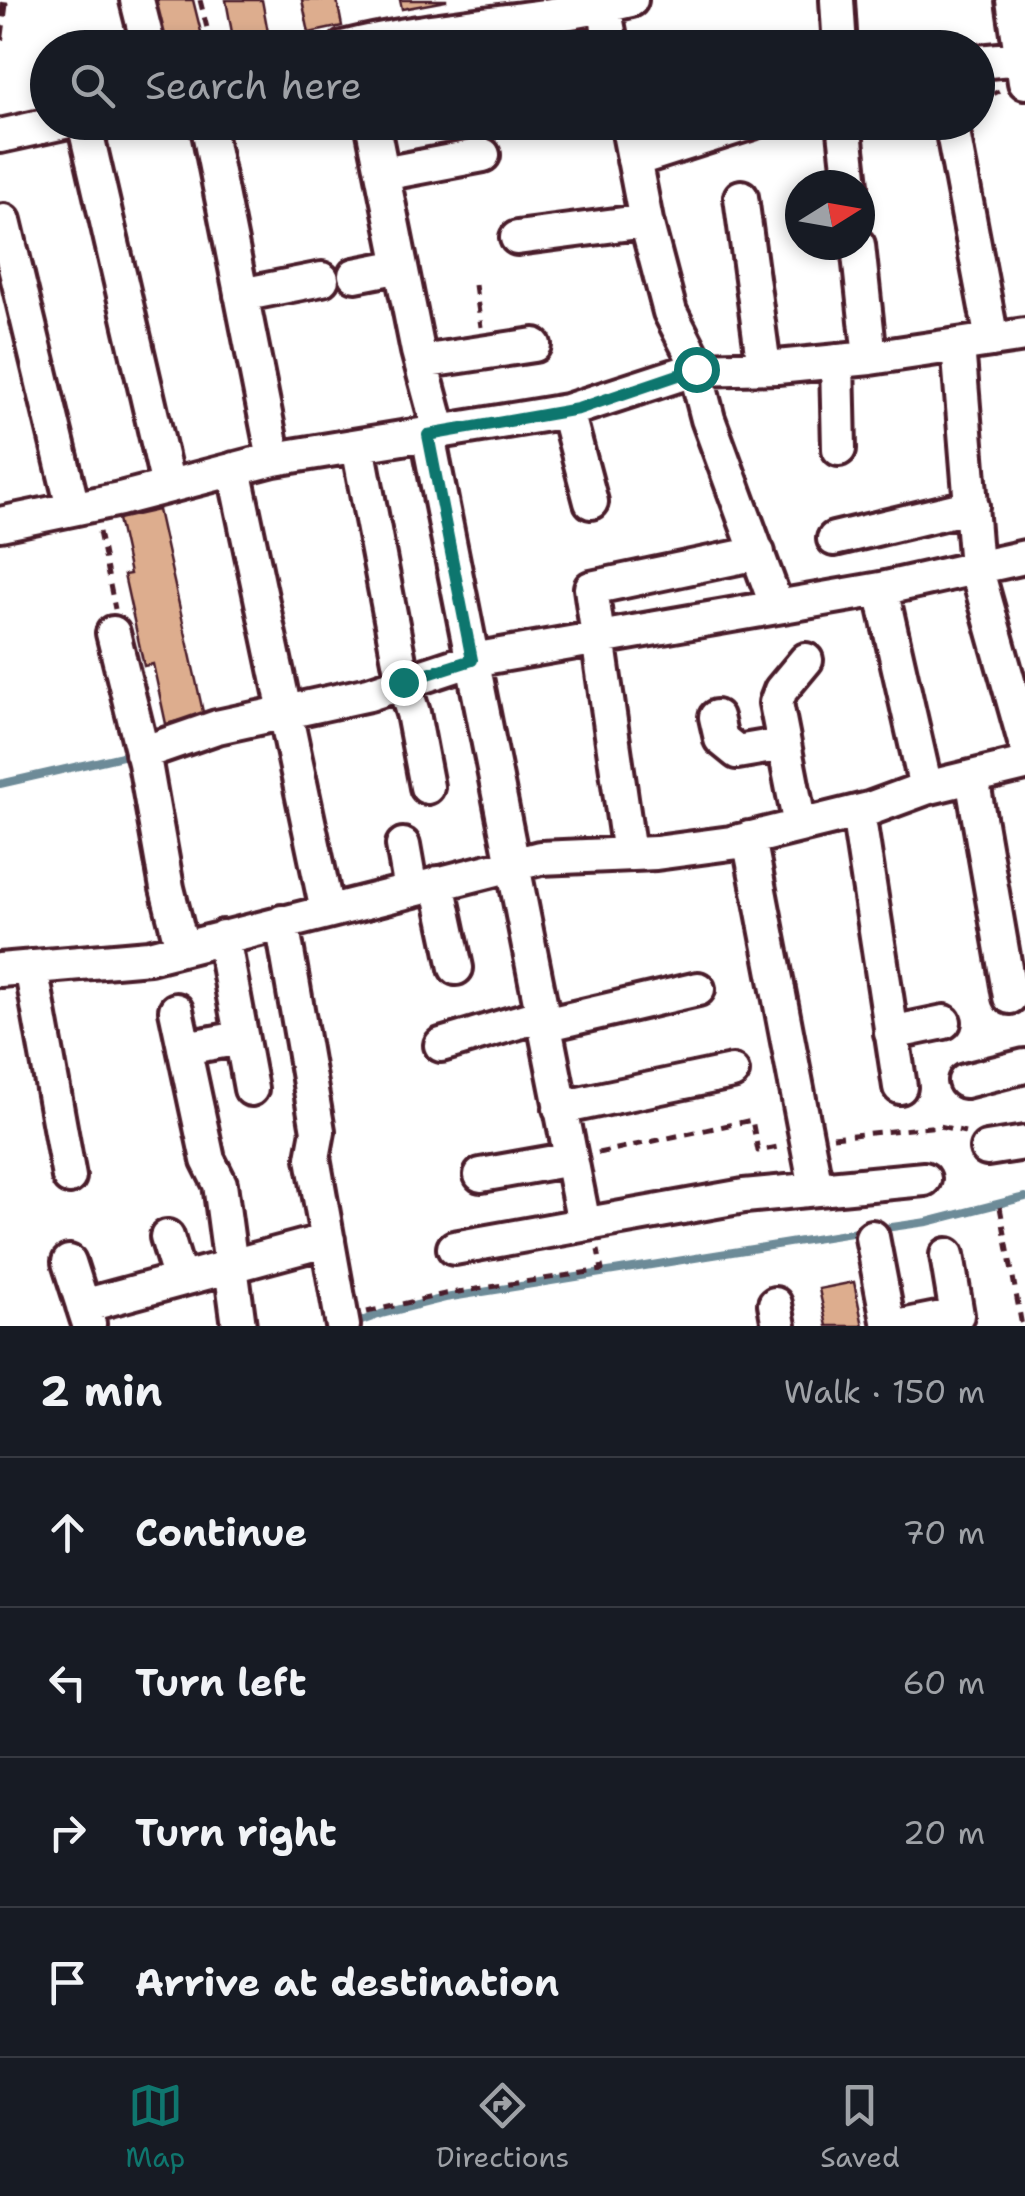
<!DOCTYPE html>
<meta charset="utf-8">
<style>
:root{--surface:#171b24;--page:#20242c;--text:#f1f3f6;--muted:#9ea1a6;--line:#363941;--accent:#0f766e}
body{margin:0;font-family:"Shantell Sans",sans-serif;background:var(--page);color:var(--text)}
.compass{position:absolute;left:785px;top:170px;width:90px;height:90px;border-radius:50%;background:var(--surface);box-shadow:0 5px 15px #0003;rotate:79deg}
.stop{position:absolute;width:30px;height:30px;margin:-22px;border:8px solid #0f766e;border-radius:50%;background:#fff}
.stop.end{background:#0f766e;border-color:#fff;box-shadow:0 2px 10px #0008}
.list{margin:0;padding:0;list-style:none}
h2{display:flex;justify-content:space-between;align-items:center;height:130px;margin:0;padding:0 40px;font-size:42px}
h2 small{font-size:32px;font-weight:400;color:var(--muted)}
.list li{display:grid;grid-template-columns:65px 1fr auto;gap:30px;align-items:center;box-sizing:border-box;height:150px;padding:0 40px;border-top:2px solid var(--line)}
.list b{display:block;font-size:38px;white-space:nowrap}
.list em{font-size:32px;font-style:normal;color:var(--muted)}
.icon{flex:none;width:55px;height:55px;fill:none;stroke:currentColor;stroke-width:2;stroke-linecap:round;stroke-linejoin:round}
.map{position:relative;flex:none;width:1025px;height:1326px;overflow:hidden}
.search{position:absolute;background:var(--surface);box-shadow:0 5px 15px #0003;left:30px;right:30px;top:30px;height:110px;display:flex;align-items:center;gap:25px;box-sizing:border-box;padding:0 35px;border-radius:55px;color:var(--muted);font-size:38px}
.sheet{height:730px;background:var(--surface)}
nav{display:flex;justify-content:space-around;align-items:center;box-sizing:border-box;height:140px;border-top:2px solid var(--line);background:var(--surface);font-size:28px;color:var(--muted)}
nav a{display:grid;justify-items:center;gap:5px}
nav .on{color:var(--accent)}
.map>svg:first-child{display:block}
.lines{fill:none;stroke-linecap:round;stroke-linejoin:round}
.stream{stroke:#6d8b98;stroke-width:8}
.building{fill:#ddad8e;stroke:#4a1f2b;stroke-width:2.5}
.minor-casing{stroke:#4a1f2b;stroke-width:40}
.path{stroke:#4a1f2b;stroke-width:5;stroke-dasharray:10 8;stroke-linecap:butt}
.minor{stroke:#fff;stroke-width:32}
.rail{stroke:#4a1f2b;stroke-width:8;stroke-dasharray:15 8;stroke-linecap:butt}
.route{stroke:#0f766e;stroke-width:12}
</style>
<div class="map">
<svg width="1025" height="1326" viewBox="0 0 1025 1326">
<rect width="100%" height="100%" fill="#fff"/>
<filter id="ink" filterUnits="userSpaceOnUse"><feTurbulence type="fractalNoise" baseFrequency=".01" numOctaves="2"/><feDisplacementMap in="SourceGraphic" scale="20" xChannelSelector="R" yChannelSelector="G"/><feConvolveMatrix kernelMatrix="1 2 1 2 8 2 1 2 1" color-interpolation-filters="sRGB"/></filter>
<g filter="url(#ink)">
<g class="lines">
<path class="stream" d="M0,784L131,754
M878,1229L927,1222L1025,1197
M353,1324L381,1314L445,1298L864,1231"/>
</g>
<path class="building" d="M152,0H193L205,48H163Z
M226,0H262L270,43L252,47L251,42L241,44L239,37L233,38Z
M302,0H337L342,26L309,33Z
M400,0H446V1L402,9Z
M158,510L205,721L188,725L186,719L166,724L153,664L144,666L124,575L130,574L118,519Z
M854,1282L863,1326H827L819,1289Z"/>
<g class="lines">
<g class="minor-casing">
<path id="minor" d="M137,0L149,48
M837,0L840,48
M1013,0L1025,82
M604,6L612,48
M343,48C438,24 536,23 631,0
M978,62L1021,58
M84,122L168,486
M207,122L274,459
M372,122L418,351L440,433
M627,122L646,221L670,312L691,353L708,419L777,607
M844,122L851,185
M951,122L992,340
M0,136L64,122
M634,160L753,122
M383,174L483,155
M741,197L764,367
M4,221L73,508
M517,238L646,221
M858,245L870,358
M355,275L401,266
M241,295L322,279
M958,345L976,567L1025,742
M837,361L839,449
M421,362L534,345
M567,411L591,502
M428,435L584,1224
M358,446L403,682L413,713L427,787
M234,469L327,911
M0,524L120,499L274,459L567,411L696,369L777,367L870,358L1025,335
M834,539L972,506
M881,589L926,788
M113,633L145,763L167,888L182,948
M716,717L721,739L737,752L784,744
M142,753L217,727L369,694L472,660L881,589L1025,557
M972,777L1010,997
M858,812L900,1087
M800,826L776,703L781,690L806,660
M749,838L816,1188
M403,845L411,890
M629,854L591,588L758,553
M438,883L456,968
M282,922L318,1131L313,1158L343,1326
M223,937L251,1089
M31,967L69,1177
M0,970L149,957L540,858L656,853L731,843L869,809L926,788L1025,764
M176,1010L208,1160L220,1184L239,1326
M544,1025L698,989
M891,1033L944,1022
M441,1045L542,1015
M184,1048L241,1038
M965,1081L1025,1066
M560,1108L732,1072
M987,1149L1025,1143
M481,1175L571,1159
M167,1237L180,1280
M872,1237L889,1326
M454,1248L744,1196L924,1179
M69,1262L89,1324
M775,1304L779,1326
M83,1306L328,1240
M902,1326L957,1315L947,1255"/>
</g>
<path class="path" d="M200,0L212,48
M978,102L999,91
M874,131L920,122
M475,285L481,327
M99,532L115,609
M833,1137L940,1126L965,1132
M598,1153L752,1120L758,1151L783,1146
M1000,1207L1022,1326
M367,1312L445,1294L602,1270L598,1250"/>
<use href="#minor" class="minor"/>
<path class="rail" d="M0,40L5,0"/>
</g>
</g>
<g class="lines" filter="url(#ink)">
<path class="route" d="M403,682L472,660L428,435L578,409L696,369"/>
</g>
</svg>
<svg class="compass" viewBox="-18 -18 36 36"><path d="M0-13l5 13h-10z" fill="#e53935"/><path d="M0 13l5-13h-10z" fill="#9ea1a6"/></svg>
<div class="stop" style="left:696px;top:369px"></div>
<div class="stop end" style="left:403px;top:682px"></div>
<div class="search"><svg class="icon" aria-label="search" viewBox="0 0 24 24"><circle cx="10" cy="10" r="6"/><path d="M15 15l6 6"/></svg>Search here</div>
</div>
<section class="sheet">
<h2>2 min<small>Walk · 150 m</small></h2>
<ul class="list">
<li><svg class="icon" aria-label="ahead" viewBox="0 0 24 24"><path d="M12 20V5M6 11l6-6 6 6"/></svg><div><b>Continue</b></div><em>70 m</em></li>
<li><svg class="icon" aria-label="left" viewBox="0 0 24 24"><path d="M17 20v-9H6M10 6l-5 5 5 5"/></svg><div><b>Turn left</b></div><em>60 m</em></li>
<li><svg class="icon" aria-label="right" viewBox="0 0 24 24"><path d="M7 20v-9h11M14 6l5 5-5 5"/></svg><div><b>Turn right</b></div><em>20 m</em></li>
<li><svg class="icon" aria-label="arrive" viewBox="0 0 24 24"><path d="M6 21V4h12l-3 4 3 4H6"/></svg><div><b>Arrive at destination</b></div></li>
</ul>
</section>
<nav>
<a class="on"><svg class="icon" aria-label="map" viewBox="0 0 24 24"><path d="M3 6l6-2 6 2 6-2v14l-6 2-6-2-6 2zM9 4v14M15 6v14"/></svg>Map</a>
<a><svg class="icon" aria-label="directions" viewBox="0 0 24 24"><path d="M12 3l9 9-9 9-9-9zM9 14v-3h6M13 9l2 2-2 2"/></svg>Directions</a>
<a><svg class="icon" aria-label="saved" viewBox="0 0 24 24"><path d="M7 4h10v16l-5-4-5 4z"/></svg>Saved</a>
</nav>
